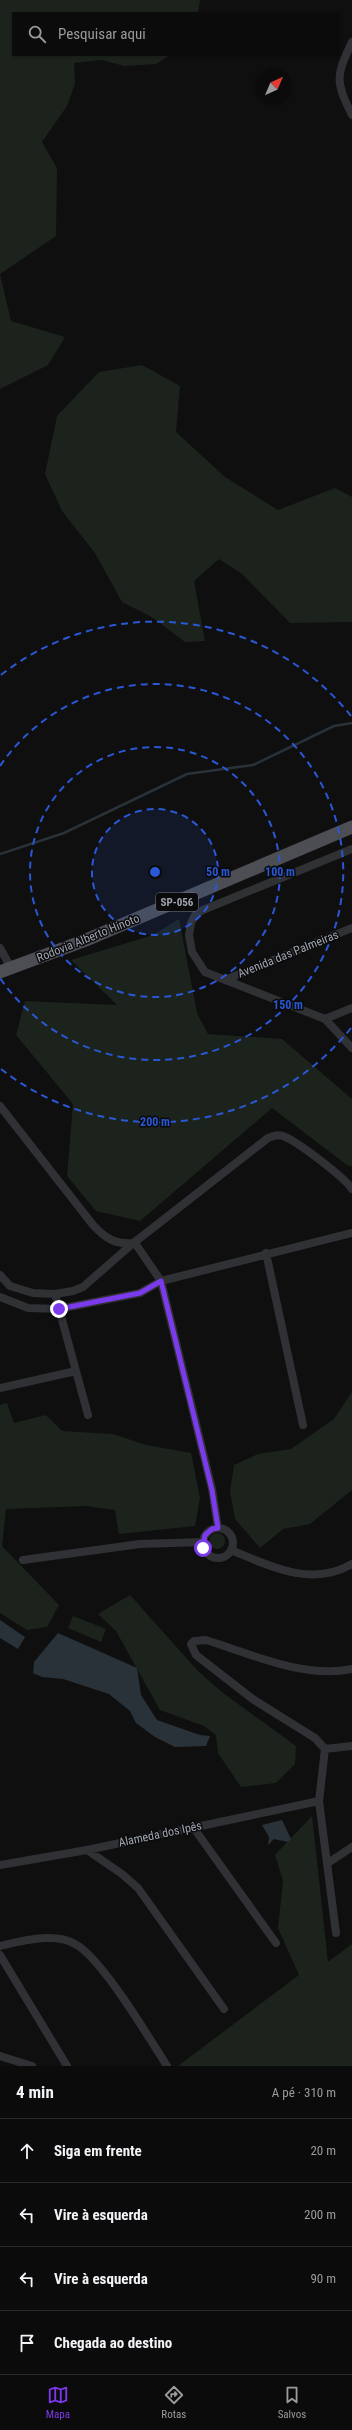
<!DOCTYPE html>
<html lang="pt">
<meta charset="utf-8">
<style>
:root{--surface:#0b0b0c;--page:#141415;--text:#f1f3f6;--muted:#9a9b9d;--line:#2b2b2d;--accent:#7c3aed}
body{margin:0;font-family:"Roboto Condensed",sans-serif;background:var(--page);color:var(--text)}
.compass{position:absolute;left:256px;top:68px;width:36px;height:36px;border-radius:50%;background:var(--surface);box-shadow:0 1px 3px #0004;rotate:44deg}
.stop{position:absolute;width:12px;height:12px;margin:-9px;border:3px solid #7c3aed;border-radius:50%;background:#fff}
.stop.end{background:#7c3aed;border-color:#fff;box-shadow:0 1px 4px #0008}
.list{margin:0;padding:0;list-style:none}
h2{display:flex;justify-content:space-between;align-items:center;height:52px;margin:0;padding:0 16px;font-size:17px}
h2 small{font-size:13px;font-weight:400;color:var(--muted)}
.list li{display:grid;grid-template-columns:26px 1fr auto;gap:12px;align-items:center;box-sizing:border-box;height:64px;padding:0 16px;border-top:1px solid var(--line)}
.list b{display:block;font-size:15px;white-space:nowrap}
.list em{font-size:13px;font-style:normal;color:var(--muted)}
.icon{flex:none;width:22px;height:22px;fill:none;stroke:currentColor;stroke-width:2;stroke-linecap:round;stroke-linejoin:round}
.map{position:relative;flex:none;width:352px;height:2066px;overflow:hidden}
.search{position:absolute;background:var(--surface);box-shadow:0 1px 3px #0004;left:12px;right:12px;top:12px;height:44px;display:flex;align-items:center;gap:10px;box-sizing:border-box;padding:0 14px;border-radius:0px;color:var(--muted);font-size:15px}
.sheet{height:308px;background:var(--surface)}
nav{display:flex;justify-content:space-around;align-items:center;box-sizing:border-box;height:56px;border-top:1px solid var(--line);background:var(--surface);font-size:11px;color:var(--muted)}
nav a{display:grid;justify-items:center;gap:2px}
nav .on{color:var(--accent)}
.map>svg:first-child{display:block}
.green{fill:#1c231c}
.water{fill:#293238}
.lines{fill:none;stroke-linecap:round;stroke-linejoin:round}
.stream{stroke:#293238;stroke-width:2.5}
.minor{stroke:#303135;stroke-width:8}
.primary{stroke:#4c4e54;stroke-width:13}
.route{stroke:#7c3aed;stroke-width:5}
.ring{fill:none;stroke:#2a57d4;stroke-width:2;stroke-dasharray:7 5}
.labels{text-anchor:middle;stroke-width:3;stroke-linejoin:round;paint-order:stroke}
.shield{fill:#0a0a0b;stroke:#73777f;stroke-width:1}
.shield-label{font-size:11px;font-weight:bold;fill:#a0a6b1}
.street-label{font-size:12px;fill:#a0a6b1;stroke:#0a0a0b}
.centre{fill:#2a57d4;stroke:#0a0a0b;stroke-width:2}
.ring-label{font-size:12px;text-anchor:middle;font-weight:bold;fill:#2a57d4;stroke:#0a0a0b;stroke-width:3;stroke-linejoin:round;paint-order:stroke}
</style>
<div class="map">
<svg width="352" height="2066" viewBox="0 0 352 2066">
<rect width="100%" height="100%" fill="#0f0f10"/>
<path class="green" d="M0,0H200L198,13H13V55H170L156,64L124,66L102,60L74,63L75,84L67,106L42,142L57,168L56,236L0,274L11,321L65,337L48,365L0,389Z
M142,365L180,386L176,432L225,477L278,510L335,488L352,497V622L290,623L242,574L219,559L194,581L205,641L185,642L152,617L122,602L95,553L62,511L45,474L57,416L99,372Z
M179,919L197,1013L208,1034L282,1039L352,1099V1167L347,1165L272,1108L140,1221L96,1211L67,1176L73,1104L16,1035L25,1001L117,1005L71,960L153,935Z
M352,1392V1490L310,1524L283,1529L260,1548L235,1519L230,1491L234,1465L258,1454L291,1449L334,1419Z
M7,1403L14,1423L46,1415L62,1431L113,1434L146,1445L191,1453L200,1498L195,1526L119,1534L115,1510L86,1506L6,1509L2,1546L59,1605L47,1627L27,1630L0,1613V1405Z
M209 1541a8 8 0 1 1 16 0a8 8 0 1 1-16 0Z
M130,1595L198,1671L223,1693L296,1746L295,1764L276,1783L241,1787L218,1753L216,1735L204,1726L160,1710L116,1631L98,1614Z
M73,1616L106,1629L101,1642L68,1628Z
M312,1816L328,1962L352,1944V2066H178L299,1975L278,1928L283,1881L275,1855Z"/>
<path class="water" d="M0,1620L25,1637L18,1649L0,1638Z
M58,1633L137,1668L141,1695L157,1720L200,1735L210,1736L206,1746L175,1747L155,1737L136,1723L130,1711L109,1694L63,1679L42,1677L33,1673L34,1662Z
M282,1820L291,1839L288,1842L274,1839L268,1845L269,1837L262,1825Z"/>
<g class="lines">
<path class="stream" d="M0,854L64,833L187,774L253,765L334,726L352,723"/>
<path class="minor" d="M352,42C336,76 335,81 352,115
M352,849L203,910L195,915L191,923L189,935L192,952L205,972L325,1019L352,1048
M0,948L11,968
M225,980L352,928
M325,1019L352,1008
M0,1106L93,1225C106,1239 116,1245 135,1243L161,1281L212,1489L218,1528
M266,1253L303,1425
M0,1275L10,1286L33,1293L55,1294L73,1291L83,1287L131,1245L268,1138C273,1136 278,1134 283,1136C297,1141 344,1177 352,1189
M55,1294L88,1415
M0,1297L28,1308L59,1309L140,1293L161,1281L352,1233
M0,1388L76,1371
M203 1543a15 15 0 1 1 30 0a15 15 0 1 1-30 0Z
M231,1550C270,1566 312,1588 352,1564
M23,1560L140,1544L203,1542
M325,1749L315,1738L254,1700L196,1655L191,1644L194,1641L206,1640C251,1654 304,1679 352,1669
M193,1827L276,1943
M87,1850L122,1874L138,1888L224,2009
M328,1863L352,1847
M0,1865L87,1850L319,1801
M336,1933L319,1801L325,1749L352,1746
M0,1946C22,1941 54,1932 75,1944C101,1957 149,2038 167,2066
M0,1955L67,2066
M0,2056L32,2066"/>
<path class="primary" d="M0,972L86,940L352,827"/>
</g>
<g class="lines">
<path class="route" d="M59,1309L140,1293L161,1281L212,1490L218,1528L212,1529L205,1535L203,1548"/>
</g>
<circle cx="155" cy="872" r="63" fill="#2a57d4" fill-opacity=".12"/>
<g class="ring">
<circle cx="155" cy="872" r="63"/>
<circle cx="155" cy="872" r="125"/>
<path d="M0 766A188 188 0 1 1 0 978"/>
<path d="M351 1028A250 250 0 0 1 1 1069M1 675A250 250 0 0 1 351 716"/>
</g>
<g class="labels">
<rect class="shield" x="156" y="893" width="42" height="18" rx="3"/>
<g class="shield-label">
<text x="177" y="906">SP-056</text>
</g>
<g class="street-label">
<text transform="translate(88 938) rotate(-22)" y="4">Rodovia Alberto Hinoto</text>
<text transform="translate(288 954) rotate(-22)" y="4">Avenida das Palmeiras</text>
<text transform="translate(160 1834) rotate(-12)" y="4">Alameda dos Ipês</text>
</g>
</g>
<circle cx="155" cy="872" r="6" class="centre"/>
<g class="ring-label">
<text x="218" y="876">50 m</text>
<text x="280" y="876">100 m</text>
<text x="288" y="1009">150 m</text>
<text x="155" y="1126">200 m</text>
</g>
</svg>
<svg class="compass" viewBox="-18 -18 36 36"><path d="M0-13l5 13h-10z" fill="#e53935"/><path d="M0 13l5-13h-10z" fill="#9a9b9d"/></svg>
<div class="stop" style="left:203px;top:1548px"></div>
<div class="stop end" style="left:59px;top:1309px"></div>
<div class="search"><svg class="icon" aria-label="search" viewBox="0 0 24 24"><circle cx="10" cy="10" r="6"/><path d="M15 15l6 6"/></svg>Pesquisar aqui</div>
</div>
<section class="sheet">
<h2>4 min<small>A pé · 310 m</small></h2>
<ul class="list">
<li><svg class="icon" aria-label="ahead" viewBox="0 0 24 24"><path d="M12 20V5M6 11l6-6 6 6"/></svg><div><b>Siga em frente</b></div><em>20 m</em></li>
<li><svg class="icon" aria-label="left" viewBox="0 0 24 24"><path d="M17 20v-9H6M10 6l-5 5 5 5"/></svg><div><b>Vire à esquerda</b></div><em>200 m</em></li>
<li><svg class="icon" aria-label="left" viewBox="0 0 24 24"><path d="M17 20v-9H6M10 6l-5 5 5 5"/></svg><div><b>Vire à esquerda</b></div><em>90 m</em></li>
<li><svg class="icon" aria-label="arrive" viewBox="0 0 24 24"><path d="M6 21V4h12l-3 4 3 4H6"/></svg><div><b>Chegada ao destino</b></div></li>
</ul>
</section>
<nav>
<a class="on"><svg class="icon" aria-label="map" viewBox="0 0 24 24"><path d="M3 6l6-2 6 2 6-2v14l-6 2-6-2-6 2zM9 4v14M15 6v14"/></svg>Mapa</a>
<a><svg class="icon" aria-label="directions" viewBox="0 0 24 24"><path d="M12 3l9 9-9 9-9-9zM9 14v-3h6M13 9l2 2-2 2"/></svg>Rotas</a>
<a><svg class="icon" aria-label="saved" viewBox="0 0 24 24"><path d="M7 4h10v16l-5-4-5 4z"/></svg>Salvos</a>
</nav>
